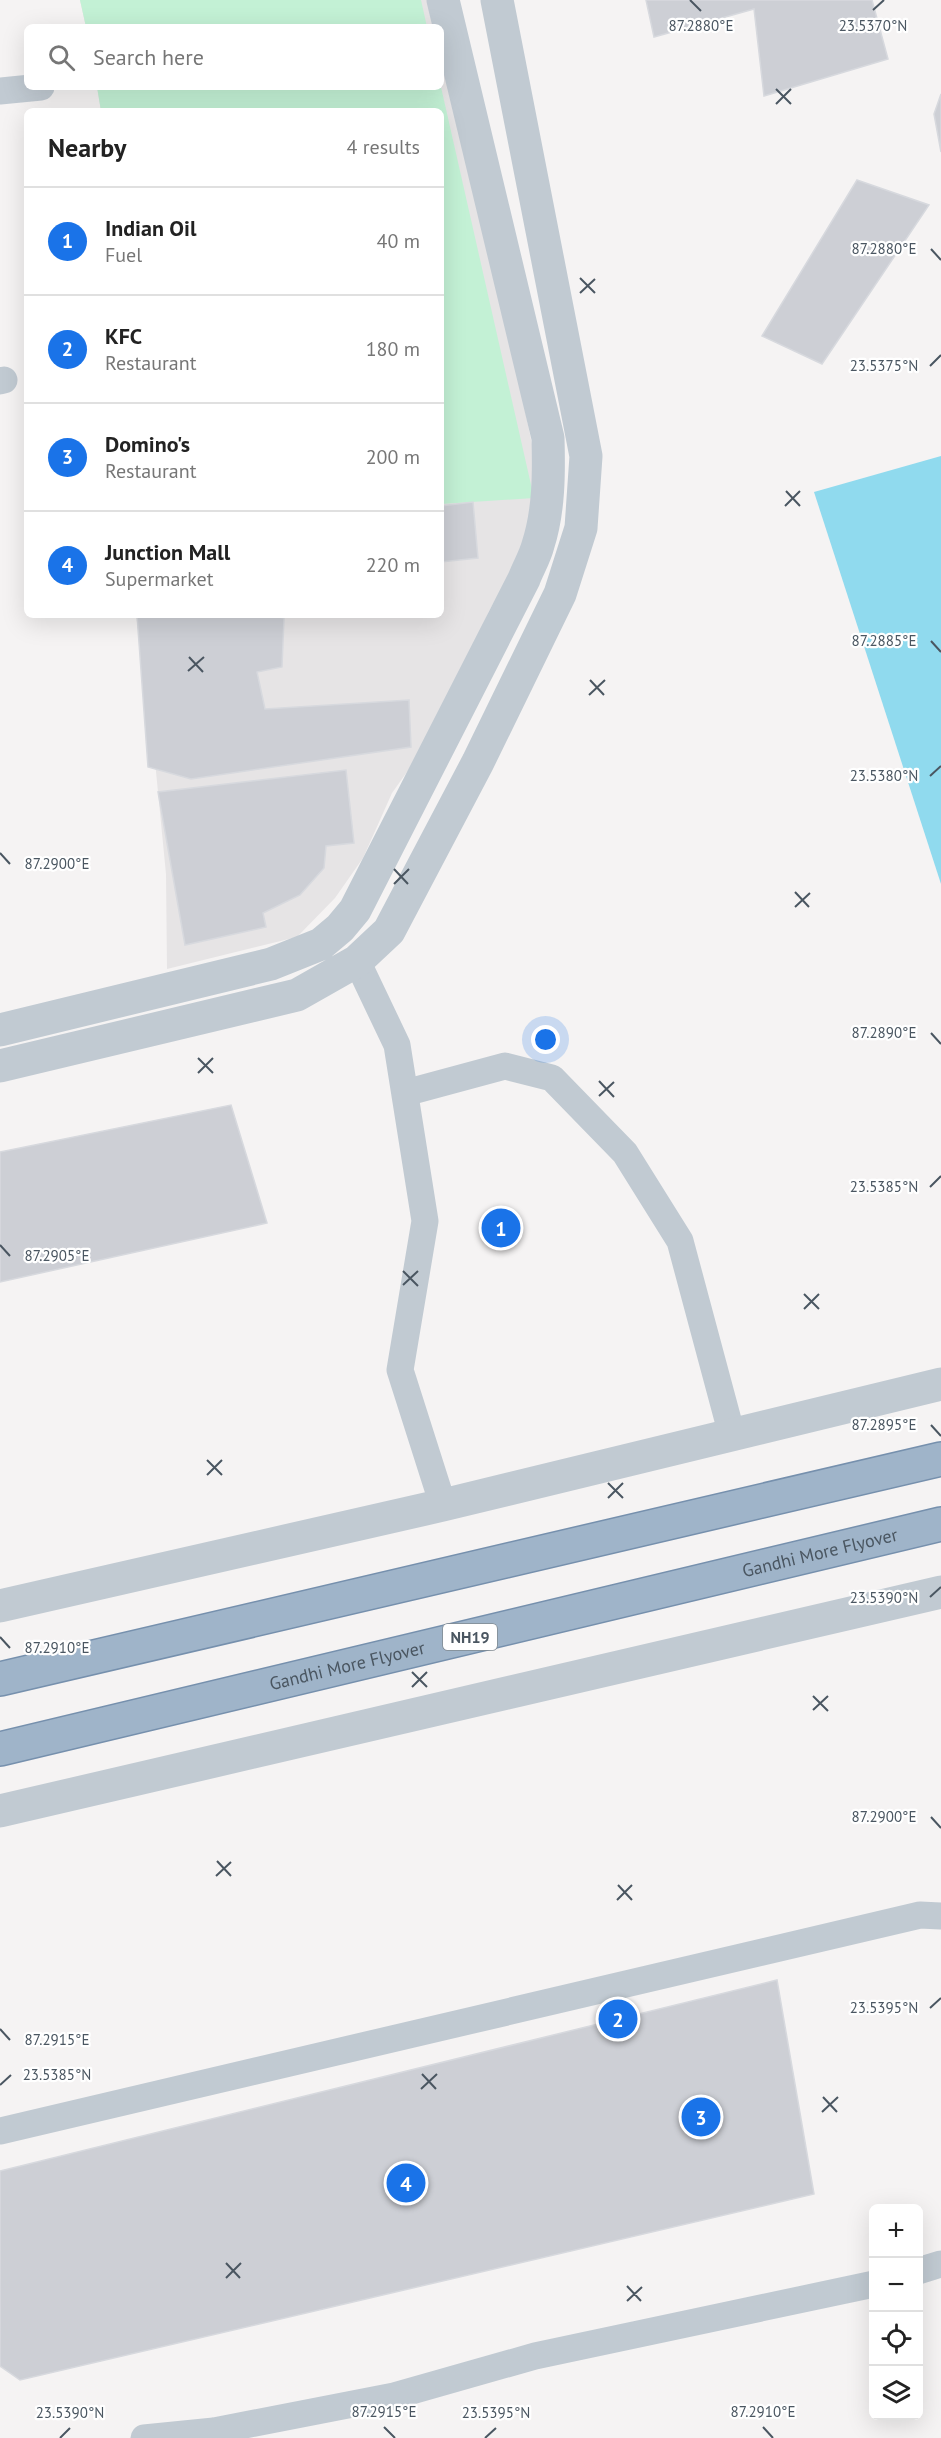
<!DOCTYPE html>
<meta charset="utf-8">
<style>
:root{--surface:#fff;--page:#f6f6f6;--text:#222;--muted:#767676;--line:#e0e0e0;--accent:#1a73e8}
body{margin:0;font-family:"PT Sans",sans-serif;background:var(--page);color:var(--text)}
.controls{position:absolute;right:18px;bottom:18px;display:grid;overflow:hidden;border-radius:9px;box-shadow:0 6px 24px #0002}
.controls button{width:54px;height:54px;display:grid;place-items:center;padding:0;border:0;border-bottom:2px solid var(--line);background:var(--surface);color:var(--text);font:30px sans-serif}
.you{position:absolute;left:546px;top:1040px;width:21px;height:21px;margin:-15px;border:4px solid #fff;border-radius:50%;background:#1a73e8;box-shadow:0 0 0 9px #1a73e833}
.badge{display:grid;place-items:center;width:39px;height:39px;border-radius:50%;background:var(--accent);color:#fff;font-size:20px;font-weight:700}
.pin{position:absolute;translate:-50% -50%;border:3px solid #fff;box-shadow:0 2px 6px #0006}
.list{margin:0;padding:0;list-style:none}
h2{display:flex;justify-content:space-between;align-items:center;height:78px;margin:0;padding:0 24px;font-size:26px}
h2 small{font-size:20px;font-weight:400;color:var(--muted)}
.list li{display:grid;grid-template-columns:39px 1fr auto;gap:18px;align-items:center;box-sizing:border-box;height:108px;padding:0 24px;border-top:2px solid var(--line)}
.list b{display:block;font-size:22px;white-space:nowrap}
.list p{margin:0;font-size:20px;white-space:nowrap;color:var(--muted)}
.list em{font-size:20px;font-style:normal;color:var(--muted)}
.icon{flex:none;width:33px;height:33px;fill:none;stroke:currentColor;stroke-width:2;stroke-linecap:round;stroke-linejoin:round}
.map{position:relative;flex:none;width:941px;height:2438px;overflow:hidden}
.search{position:absolute;background:var(--surface);box-shadow:0 6px 24px #0002;left:24px;top:24px;width:420px;height:66px;display:flex;align-items:center;gap:15px;box-sizing:border-box;padding:0 21px;border-radius:9px;color:var(--muted);font-size:22px}
.panel{position:absolute;background:var(--surface);box-shadow:0 6px 24px #0002;left:24px;top:108px;width:420px;height:510px;border-radius:9px}
.map>svg:first-child{display:block}
.education{fill:#e6e4e5}
.green{fill:#c3f1d5}
.water{fill:#90daee}
.building{fill:#cdcfd5;stroke:#d7d9de;stroke-width:1.5}
.lines{fill:none;stroke-linecap:round;stroke-linejoin:round}
.trunk-casing{stroke:#7690ad;stroke-width:36}
.minor{stroke:#c1cad2;stroke-width:27}
.tertiary{stroke:#c1cad2;stroke-width:33}
.trunk{stroke:#9fb4c9;stroke-width:33}
.ticks{fill:none;stroke:#4a5661;stroke-width:2}
.labels{text-anchor:middle;stroke-width:4.5;stroke-linejoin:round;paint-order:stroke}
.shield{fill:#fff;stroke:#808990;stroke-width:1.5}
.shield-label{font-size:16px;font-weight:bold;fill:#4a5661}
.street-label{font-size:18px;fill:#4a5661;stroke:#fff}
.ticks-label{font-size:15px;text-anchor:middle;fill:#4a5661;stroke:#fff;stroke-width:4.5;stroke-linejoin:round;paint-order:stroke}
</style>
<div class="map">
<svg width="941" height="2438" viewBox="0 0 941 2438">
<rect width="100%" height="100%" fill="#f5f3f3"/>
<path class="education" d="M80,0H441L545,508L515,566L489,611L465,667L427,744L392,793L363,858L335,898L297,937L167,969L166,874L154,751L136,615H441V111H101L97,87H441V27H86Z"/>
<path class="green" d="M80,0H421L427,27H86Z
M97,87H441L534,498L441,504V111H101Z"/>
<path class="water" d="M941,456V884L814,492Z"/>
<path class="building" d="M646,0H872L888,59L764,96L754,9L654,37Z
M941,94V152L934,114Z
M857,180L929,205L822,364L762,336Z
M473,502L478,558L441,562V506Z
M137,615H269L284,618L282,667L257,672L265,709L409,700L411,747L191,779L148,767Z
M346,770L354,843L326,846L324,868L300,895L263,913L266,927L185,945L158,792Z
M231,1105L267,1223L0,1282V1152Z
M777,1980L814,2194L20,2380L0,2366V2171Z"/>
<g class="lines">
<g class="trunk-casing">
<g id="trunk">
<path d="M0,1679L941,1459"/>
<path id="s1" d="M0,1749L941,1524"/>
</g>
</g>
<path class="minor" d="M0,91L41,87
M0,381L4,380
M357,961L397,1045L425,1221L400,1370L443,1505
M405,1093L505,1066L552,1078L625,1153L680,1241L732,1435
M0,2131L920,1915L941,1916
M918,2271L941,2264
M144,2438L214,2431L394,2396L535,2356L874,2284"/>
<path class="tertiary" d="M0,1030L271,964L321,944L340,928L355,910L524,579C528,568 535,557 538,545C549,511 549,473 548,438L443,0
M0,1066L297,995L357,961L389,931L478,762L560,594L581,528L586,456L497,0
M0,1606L443,1505L941,1384
M0,1811L941,1592"/>
<use href="#trunk" class="trunk"/>
</g>
<path class="ticks" d="M690,0L701,11M873,10L884,0M776,89L791,104M776,104L791,89M931,249L941,260M580,278L595,293M580,293L595,279M930,366L941,355M786,491L800,506M785,506L800,491M931,641L941,652M189,657L203,672M188,671L204,657M590,680L604,695M589,695L605,680M930,776L941,766M0,853L10,864M394,869L408,884M394,884L409,869M795,892L809,907M795,907L810,893M931,1033L941,1044M198,1058L213,1073M198,1073L213,1058M599,1081L614,1097M599,1096L614,1082M930,1187L941,1176M0,1245L10,1256M403,1271L418,1286M403,1285L418,1271M804,1294L819,1309M804,1309L819,1294M931,1425L941,1436M207,1460L222,1475M207,1475L222,1460M608,1483L623,1498M608,1498L623,1483M930,1597L941,1587M0,1637L10,1648M412,1672L427,1687M412,1687L427,1672M813,1696L828,1711M813,1710L828,1696M931,1817L941,1828M217,1861L231,1876M216,1876L231,1862M618,1885L632,1900M617,1900L632,1885M930,2008L941,1998M0,2029L10,2040M422,2074L436,2089M0,2085L11,2075M421,2089L437,2074M823,2097L837,2112M822,2112L838,2097M226,2263L240,2278M226,2278L241,2263M627,2286L641,2301M627,2301L642,2287M384,2427L395,2438M763,2427L773,2438M60,2438L70,2428M485,2438L496,2428"/>
<g class="labels">
<rect class="shield" x="443" y="1624" width="54" height="26" rx="4.5"/>
<g class="shield-label">
<text x="470" y="1643">NH19</text>
</g>
<g class="street-label">
<text dy="6" stroke="none"><textPath href="#s1" startOffset="843">Gandhi More Flyover</textPath></text>
<text dy="6" stroke="none"><textPath href="#s1" startOffset="357">Gandhi More Flyover</textPath></text>
</g>
</g>
<g class="ticks-label">
<text x="873" y="31">23.5370°N</text>
<text x="701" y="31">87.2880°E</text>
<text x="884" y="254">87.2880°E</text>
<text x="884" y="371">23.5375°N</text>
<text x="884" y="646">87.2885°E</text>
<text x="884" y="781">23.5380°N</text>
<text x="57" y="869">87.2900°E</text>
<text x="884" y="1038">87.2890°E</text>
<text x="884" y="1192">23.5385°N</text>
<text x="57" y="1261">87.2905°E</text>
<text x="884" y="1430">87.2895°E</text>
<text x="884" y="1603">23.5390°N</text>
<text x="57" y="1653">87.2910°E</text>
<text x="884" y="1822">87.2900°E</text>
<text x="884" y="2013">23.5395°N</text>
<text x="57" y="2045">87.2915°E</text>
<text x="57" y="2080">23.5385°N</text>
<text x="384" y="2417">87.2915°E</text>
<text x="763" y="2417">87.2910°E</text>
<text x="70" y="2418">23.5390°N</text>
<text x="496" y="2418">23.5395°N</text>
</g>
</svg>
<div class="controls">
<button>+</button>
<button>−</button>
<button><svg class="icon" aria-label="locate" viewBox="0 0 24 24"><circle cx="12" cy="12" r="6"/><path d="M12 2v4M12 18v4M2 12h4M18 12h4"/></svg></button>
<button><svg class="icon" aria-label="layers" viewBox="0 0 24 24"><path d="M12 4l9 5-9 5-9-5zM3 14l9 5 9-5"/></svg></button>
</div>
<div class="you"></div>
<div class="pin badge" style="left:501px;top:1228px">1</div>
<div class="pin badge" style="left:618px;top:2019px">2</div>
<div class="pin badge" style="left:701px;top:2117px">3</div>
<div class="pin badge" style="left:406px;top:2183px">4</div>
<div class="search"><svg class="icon" aria-label="search" viewBox="0 0 24 24"><circle cx="10" cy="10" r="6"/><path d="M15 15l6 6"/></svg>Search here</div>
<section class="panel">
<h2>Nearby<small>4 results</small></h2>
<ul class="list">
<li><span class="badge">1</span><div><b>Indian Oil</b><p>Fuel</p></div><em>40 m</em></li>
<li><span class="badge">2</span><div><b>KFC</b><p>Restaurant</p></div><em>180 m</em></li>
<li><span class="badge">3</span><div><b>Domino's</b><p>Restaurant</p></div><em>200 m</em></li>
<li><span class="badge">4</span><div><b>Junction Mall</b><p>Supermarket</p></div><em>220 m</em></li>
</ul>
</section>
</div>
